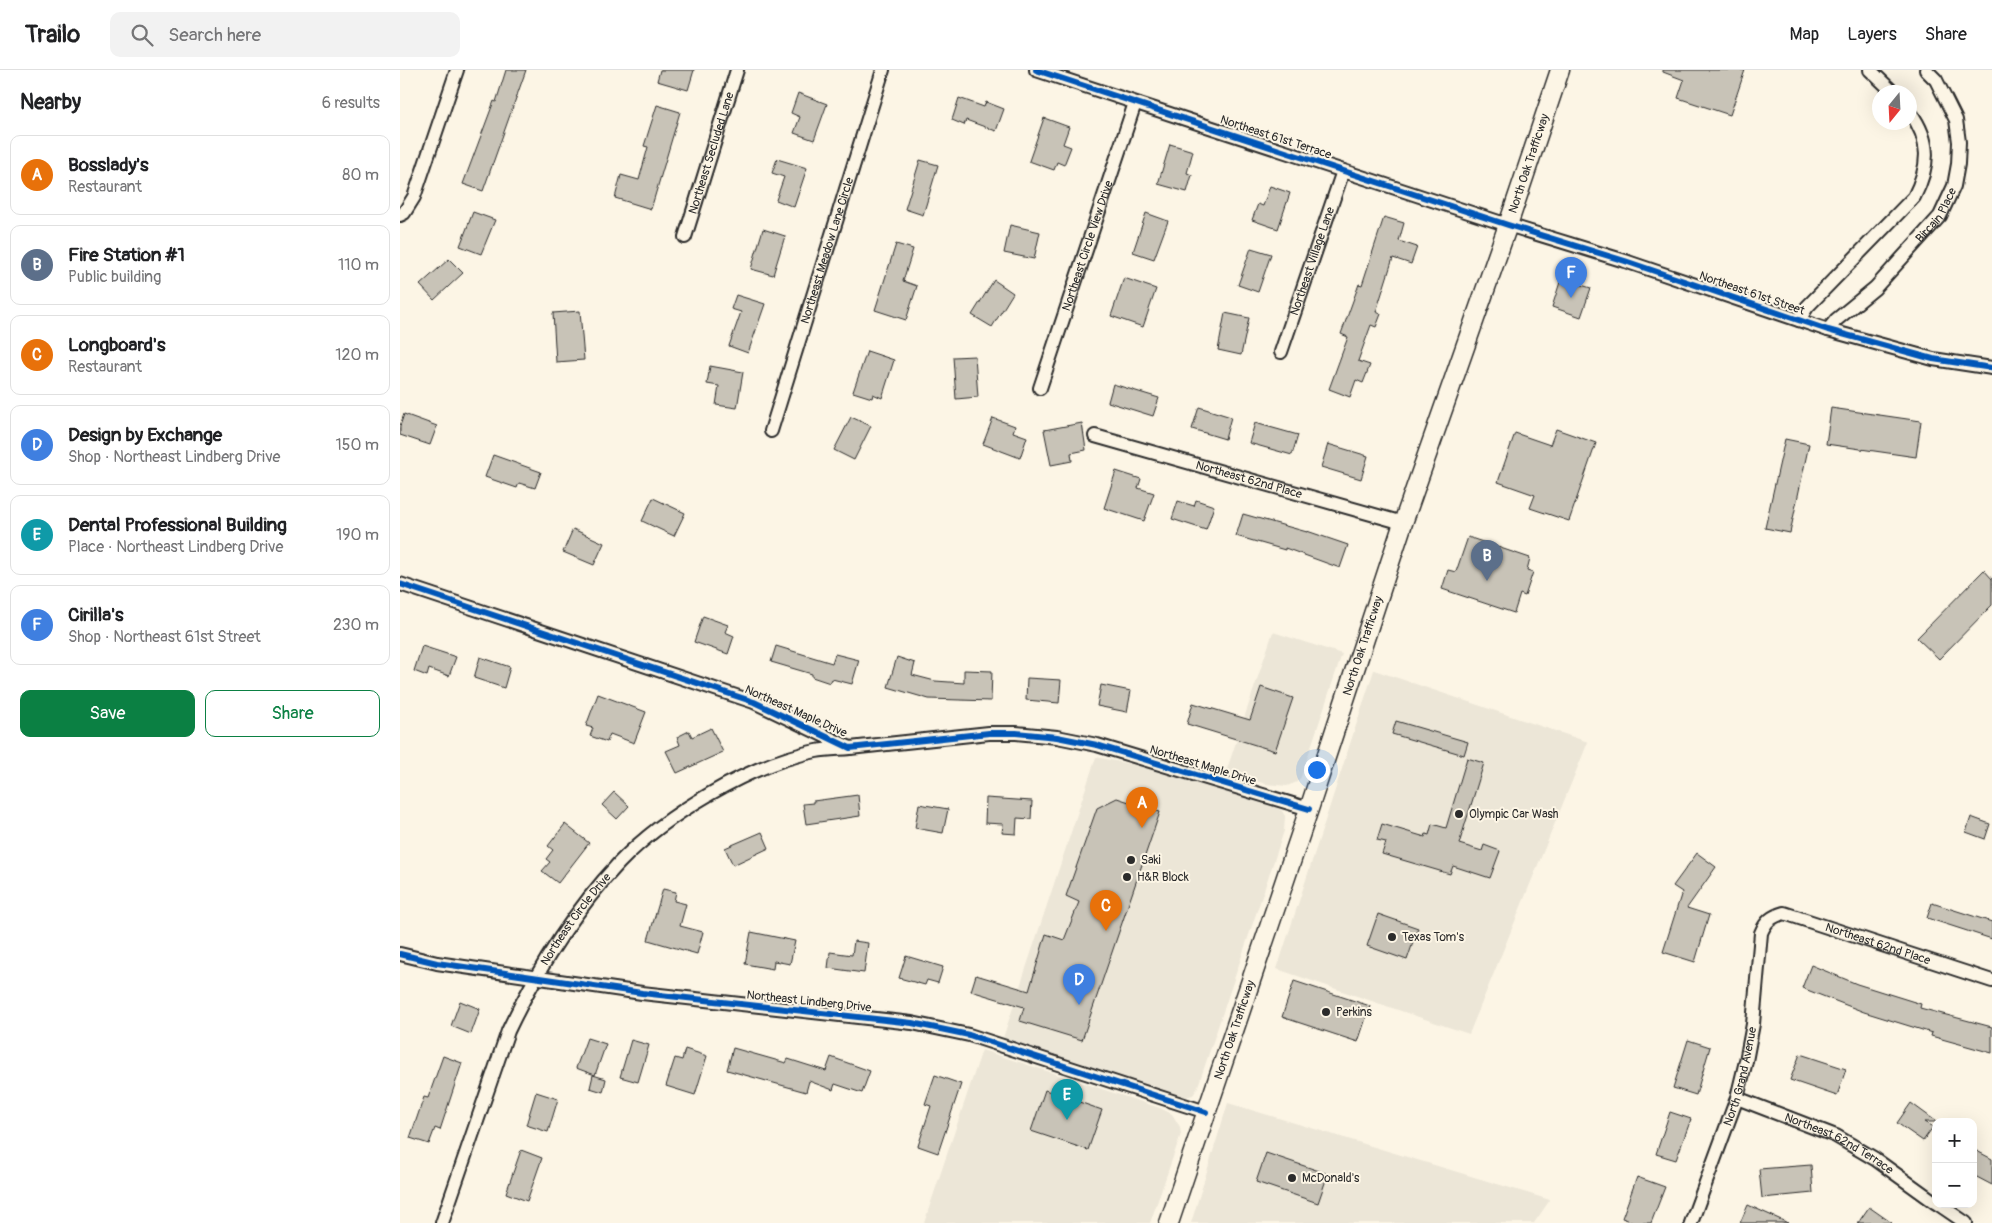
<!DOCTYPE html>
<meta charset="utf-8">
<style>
:root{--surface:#fff;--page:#f2f2f2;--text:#202124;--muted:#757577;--line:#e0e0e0;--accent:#0b8043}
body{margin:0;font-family:Pangolin,sans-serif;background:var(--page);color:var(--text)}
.controls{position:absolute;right:15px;bottom:15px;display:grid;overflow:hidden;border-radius:10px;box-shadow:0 5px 20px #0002}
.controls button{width:45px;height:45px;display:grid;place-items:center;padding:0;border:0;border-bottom:1px solid var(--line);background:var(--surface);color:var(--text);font:25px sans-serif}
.compass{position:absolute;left:1472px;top:15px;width:45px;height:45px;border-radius:50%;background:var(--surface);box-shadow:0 5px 20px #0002;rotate:198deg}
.you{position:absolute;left:916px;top:699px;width:18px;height:18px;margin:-12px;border:4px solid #fff;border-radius:50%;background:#1a73e8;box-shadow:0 0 0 8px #1a73e833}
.badge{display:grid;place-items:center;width:32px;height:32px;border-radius:50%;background:var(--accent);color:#fff;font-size:16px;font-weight:700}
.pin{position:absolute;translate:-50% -41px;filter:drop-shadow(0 1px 2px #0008)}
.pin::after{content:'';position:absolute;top:26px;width:18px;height:15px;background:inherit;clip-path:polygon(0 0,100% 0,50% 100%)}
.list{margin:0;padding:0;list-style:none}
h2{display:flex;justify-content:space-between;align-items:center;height:65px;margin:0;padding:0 20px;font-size:21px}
h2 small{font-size:16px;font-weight:400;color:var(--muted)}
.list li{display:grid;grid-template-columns:32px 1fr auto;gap:15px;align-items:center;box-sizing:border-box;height:80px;margin:0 10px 10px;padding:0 10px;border:1px solid var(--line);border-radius:10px}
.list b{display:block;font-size:19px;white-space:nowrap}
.list p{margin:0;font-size:16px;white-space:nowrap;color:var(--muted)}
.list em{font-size:16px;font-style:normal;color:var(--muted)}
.actions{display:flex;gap:10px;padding:15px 20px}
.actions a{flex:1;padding:11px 0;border:1px solid var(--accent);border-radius:10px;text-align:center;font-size:18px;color:var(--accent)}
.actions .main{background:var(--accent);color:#fff}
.icon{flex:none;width:28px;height:28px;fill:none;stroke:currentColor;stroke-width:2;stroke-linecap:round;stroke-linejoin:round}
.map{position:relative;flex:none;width:1592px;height:1153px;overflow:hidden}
header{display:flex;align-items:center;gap:30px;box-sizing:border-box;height:70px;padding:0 25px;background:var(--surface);border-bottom:1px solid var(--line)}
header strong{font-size:24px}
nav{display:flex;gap:28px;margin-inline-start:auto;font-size:18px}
.search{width:350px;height:45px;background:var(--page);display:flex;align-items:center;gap:12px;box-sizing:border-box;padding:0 18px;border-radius:10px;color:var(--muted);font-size:19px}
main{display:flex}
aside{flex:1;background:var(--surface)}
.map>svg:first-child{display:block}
.built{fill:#ece6d7}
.building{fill:#c8c3b7;stroke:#2b2b2b}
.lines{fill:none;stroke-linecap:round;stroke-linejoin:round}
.minor-casing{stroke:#2b2b2b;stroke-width:16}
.secondary-casing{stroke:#2b2b2b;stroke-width:21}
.minor{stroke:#fcf5e5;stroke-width:12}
.secondary{stroke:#fcf5e5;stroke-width:18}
.cycleway-casing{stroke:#fcf5e5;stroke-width:9}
.cycleway{stroke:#0057b8;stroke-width:6}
.poi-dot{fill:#2b2b2b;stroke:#fcf5e5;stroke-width:2}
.labels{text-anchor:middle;stroke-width:4;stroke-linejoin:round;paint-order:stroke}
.street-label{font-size:12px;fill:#2b2b2b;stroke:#fcf5e5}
.poi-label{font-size:12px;fill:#2b2b2b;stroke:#fcf5e5;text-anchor:start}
</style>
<header>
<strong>Trailo</strong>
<div class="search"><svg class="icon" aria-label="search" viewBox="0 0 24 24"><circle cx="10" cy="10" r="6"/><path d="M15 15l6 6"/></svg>Search here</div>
<nav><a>Map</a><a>Layers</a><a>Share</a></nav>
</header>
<main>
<aside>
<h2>Nearby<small>6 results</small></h2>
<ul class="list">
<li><span class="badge" style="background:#e8710a">A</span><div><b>Bosslady's</b><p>Restaurant</p></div><em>80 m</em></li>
<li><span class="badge" style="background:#5c6f8a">B</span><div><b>Fire Station #1</b><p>Public building</p></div><em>110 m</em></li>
<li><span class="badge" style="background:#e8710a">C</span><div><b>Longboard's</b><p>Restaurant</p></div><em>120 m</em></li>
<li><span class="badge" style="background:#3f7fe0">D</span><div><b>Design by Exchange</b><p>Shop · Northeast Lindberg Drive</p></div><em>150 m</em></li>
<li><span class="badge" style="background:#0f9aa8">E</span><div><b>Dental Professional Building</b><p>Place · Northeast Lindberg Drive</p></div><em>190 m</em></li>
<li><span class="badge" style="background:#3f7fe0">F</span><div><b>Cirilla's</b><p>Shop · Northeast 61st Street</p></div><em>230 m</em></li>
</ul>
<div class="actions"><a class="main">Save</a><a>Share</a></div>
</aside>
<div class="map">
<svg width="1592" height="1153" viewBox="0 0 1592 1153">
<rect width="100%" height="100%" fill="#fcf5e5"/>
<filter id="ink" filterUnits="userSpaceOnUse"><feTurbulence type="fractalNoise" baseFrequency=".02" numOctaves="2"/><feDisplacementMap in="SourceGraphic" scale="10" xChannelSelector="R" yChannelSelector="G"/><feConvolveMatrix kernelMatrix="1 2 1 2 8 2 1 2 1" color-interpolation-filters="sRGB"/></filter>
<g filter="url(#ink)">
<path class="built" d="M873,562L942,584L901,707L897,712L887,716L866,714L826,702Z
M974,600L1188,672L1069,964L877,899Z
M696,687L779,704L874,735L882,741L885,746L884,761L797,1019L793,1025L785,1027L777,1026L603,968Z
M582,980L760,1038L772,1044L780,1057L781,1064L750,1153H524Z
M828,1033L1150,1130L1134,1153H791Z"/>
<path class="building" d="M106,0H126L83,121L63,114L94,31L96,32Z
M260,0H294L288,20L257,11Z
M1263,0H1345L1330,45L1278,28L1284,10L1263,2Z
M398,23L427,34L414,70L394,63L400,47L391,43Z
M559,28L584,37L586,32L604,39L596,61L566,50L564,55L552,50Z
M257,35L280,42L251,139L215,128L221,105L239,110L248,77L244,76Z
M644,48L669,57L663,74L671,77L664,95L657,92L654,100L629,91Z
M770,74L793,81L787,103L792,105L787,122L758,114Z
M377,89L407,98L394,137L376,130L384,107L372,103Z
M520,90L538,95L523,145L505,139Z
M870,116L890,123L878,159L852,150L858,134L863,136Z
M73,142L95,150L81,184L60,176Z
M746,143L768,151L754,189L733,182Z
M984,147L1004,153L999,171L1017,177L1011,194L993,188L976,242L981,244L976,257L971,255L958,291L970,295L963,313L956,310L950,327L929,319L948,267L941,264L959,214L962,215Z
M610,155L640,162L634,189L604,183Z
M363,159L385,166L373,205L351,199Z
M496,174L513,179L503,211L517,216L506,250L475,240Z
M851,178L871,184L858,222L838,215Z
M49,189L63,203L34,230L20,215Z
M724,208L756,219L743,257L711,246Z
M1161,209L1191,218L1181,247L1152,237Z
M594,210L613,223L592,257L572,245Z
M336,225L365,234L348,283L329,276L341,242L331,239Z
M180,241L184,290L156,292L153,243Z
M825,243L849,248L841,285L818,280Z
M467,281L494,290L482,328L473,324L472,328L453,322Z
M575,286L578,327L556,329L553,287Z
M310,296L343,302L337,338L316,335L319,316L307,314Z
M713,314L759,328L753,346L708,332Z
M799,337L831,347L825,369L792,359Z
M1431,338L1521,351L1516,387L1426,374Z
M4,344L37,356L30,375L0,365V356Z
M451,347L471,356L454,390L434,380Z
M593,348L615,356L613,362L627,367L620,388L583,374Z
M682,353L686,380L671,383L672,391L651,395L644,360Z
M855,353L898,365L892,385L849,373Z
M1156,359L1196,373L1169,451L1130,438L1135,425L1098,412L1115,363L1150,375Z
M1385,369L1409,374L1390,463L1365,458Z
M928,374L968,386L961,409L921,397Z
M93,385L141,402L135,418L119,413L117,418L85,407Z
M716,401L741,409L738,418L754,423L744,451L704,438Z
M253,428L285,443L274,466L242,451Z
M796,430L814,436L806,460L772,449L778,431L794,436Z
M843,444L907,462V461L948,475L940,498L885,478V480L836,466Z
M173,459L204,473L194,495L163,482Z
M1068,467L1130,488L1127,500L1133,502L1125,526L1120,524L1114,543L1042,519L1048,500L1056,502Z
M1584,500L1592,509V535L1539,589L1517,568Z
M303,546L328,555L325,562L334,566L328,584L294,572Z
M22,576L56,587L49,606L29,599L27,606L14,601Z
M376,576L432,593L435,584L459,590L452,614L432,609L430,613L412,607V604L371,592Z
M80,587L110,597L104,618L74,608Z
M497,587L515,593L512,605L535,611L564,613V600L592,601L591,631L529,629L488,617Z
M627,608L661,610L659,633L626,630Z
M701,615L731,621L727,642L697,636Z
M861,617L893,628L875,681L787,654L793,633L850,650Z
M198,624L246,642L234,673L210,664L207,672L190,666L193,658L186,656Z
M996,651L1068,672L1064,685L992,664Z
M311,658L323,682L277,703L266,681L280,675L277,667L289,661L292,667Z
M1067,688L1084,693L1059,774L1082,781L1084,775L1100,781L1090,808L1053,796L1050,804L982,784L986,772L977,770L982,754L1025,767L1026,764L1029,765L1032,754L1046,758Z
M214,722L229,736L217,749L202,735Z
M458,725L460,746L406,754L403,734L413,733V731Z
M586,728L632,731L631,749L617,748L616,764L602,763L603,754L585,753Z
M717,728L760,742L682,970L620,951L624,937L571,921L576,905L629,921L646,864L664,870L679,832L666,826L697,738Z
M519,734L548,739L543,763L515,758Z
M1571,747L1590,754L1585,769L1566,762Z
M165,754L189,773L158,813L142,801L150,792L146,789L153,780L148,776Z
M362,762L369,778L333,795L325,778Z
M1297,783L1316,797L1287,838L1309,845L1295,892L1263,882L1282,822L1273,816Z
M263,819L276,822L274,831L286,834L280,856L303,862L297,884L248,870Z
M1532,833L1592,852V869L1527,848Z
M978,844L1018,858L1007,890L967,876Z
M351,862L395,871L390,894L374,891L373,899L345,894Z
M454,871L468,873L464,903L428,898L430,882L452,885Z
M506,886L543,897L538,913L527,910L525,915L499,908Z
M1411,895L1457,914L1521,934L1520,938L1592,957V983L1531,966L1532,963L1464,942L1402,918Z
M894,911L970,936L958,972L882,947Z
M60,931L80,939L71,964L51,956Z
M187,968L206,974L195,1005L176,998Z
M231,970L249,975L238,1012L220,1007Z
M1288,970L1310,977L1296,1025L1273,1018Z
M333,978L386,993L388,989L426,1001L431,987L470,1001L462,1023L435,1014L433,1020L409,1011L406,1022L327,1000Z
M285,979L307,986L295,1025L266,1016L275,988L282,990Z
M1400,984L1446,999L1437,1026L1390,1010Z
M43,986L62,993L40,1060L35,1058L29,1074L10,1068L24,1027L28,1028Z
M193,1005L206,1009L203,1022L190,1018Z
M535,1005L561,1014L538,1083L518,1076L531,1036L525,1034Z
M645,1020L702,1040L688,1080L631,1061Z
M136,1022L158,1029L148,1062L126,1055Z
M1511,1033L1537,1052H1524L1533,1057L1523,1071L1497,1053Z
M1270,1042L1291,1049L1276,1090L1256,1084Z
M1573,1079L1592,1089V1115L1573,1105Z
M121,1080L142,1088L127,1131L106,1123Z
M866,1083L928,1104L918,1133L856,1112Z
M1411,1095L1413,1123L1362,1128L1359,1099Z
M1237,1107L1265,1117L1251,1153H1236L1222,1148Z
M1348,1135L1388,1153H1340Z
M1469,1137L1492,1153H1458Z"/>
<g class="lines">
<g class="minor-casing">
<g id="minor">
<path d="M636,0L1108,155L1225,191L1428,260L1533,289L1592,298"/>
<path d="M1470,0L1493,22"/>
<path d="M0,145L4,143L14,127L57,0"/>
<path id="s1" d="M285,167L337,0"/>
<path d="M1399,250L1407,237L1514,127C1530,95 1531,71 1510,42"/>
<path id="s2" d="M1428,260L1436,250L1475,218L1540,146L1554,116L1558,94L1559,72L1556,50L1536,10L1526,0"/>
<path id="s3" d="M881,282L943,101"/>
<path id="s4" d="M640,318L735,33"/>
<path id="s5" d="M371,361L483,0"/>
<path id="s6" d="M695,366L1003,453"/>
<path d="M0,514L354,632L450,678L589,663H616L657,667L697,675L909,739"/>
<path d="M0,884L37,893L242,923L512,953L569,965L806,1042"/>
<path id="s7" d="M1337,1028L1436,1066L1475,1089L1536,1133"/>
<path d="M1538,1134L1566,1153"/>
<path id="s8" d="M42,1153L108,961C137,900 173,842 219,793C265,745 350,694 416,681C427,679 439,679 450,678"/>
<path id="s9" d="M1291,1153L1337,1028L1346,991L1353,954L1361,863C1366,851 1371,847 1384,843L1592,911"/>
</g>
</g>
<g class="secondary-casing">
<g id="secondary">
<path id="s10" d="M769,1153L909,739L1003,453L1108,155L1160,0"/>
</g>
</g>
<use href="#minor" class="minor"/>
<use href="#secondary" class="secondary"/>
<g class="cycleway-casing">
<path id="cycleway" d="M636,0L1108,155L1225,191L1428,260L1533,289L1592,298
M0,514L354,632L450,678L589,663H616L657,667L697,675L909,739
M0,884L37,893L242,923L512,953L569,965L806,1042"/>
</g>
<use href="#cycleway" class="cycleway"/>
</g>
</g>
<g class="poi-dot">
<circle cx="1059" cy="744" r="5"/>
<circle cx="731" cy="790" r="5"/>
<circle cx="727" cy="807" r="5"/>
<circle cx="992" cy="867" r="5"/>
<circle cx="926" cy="942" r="5"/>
<circle cx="892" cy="1108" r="5"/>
</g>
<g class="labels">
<g class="street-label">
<text transform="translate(876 67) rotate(18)" y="4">Northeast 61st Terrace</text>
<text dy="4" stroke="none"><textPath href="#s1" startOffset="88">Northeast Secluded Lane</textPath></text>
<text dy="4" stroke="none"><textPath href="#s10" startOffset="1119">North Oak Trafficway</textPath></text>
<text dy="4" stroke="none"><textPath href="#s2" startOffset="159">Bircain Place</textPath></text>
<text dy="4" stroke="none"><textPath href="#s4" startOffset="150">Northeast Circle View Drive</textPath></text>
<text dy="4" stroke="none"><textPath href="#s5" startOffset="189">Northeast Meadow Lane Circle</textPath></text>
<text dy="4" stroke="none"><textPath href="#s3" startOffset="96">Northeast Village Lane</textPath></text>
<text transform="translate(1352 223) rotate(19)" y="4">Northeast 61st Street</text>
<text dy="4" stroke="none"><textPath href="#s6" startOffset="160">Northeast 62nd Place</textPath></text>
<text dy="4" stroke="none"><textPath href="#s10" startOffset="609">North Oak Trafficway</textPath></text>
<text transform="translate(396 641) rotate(24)" y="4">Northeast Maple Drive</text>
<text transform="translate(803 695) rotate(17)" y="4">Northeast Maple Drive</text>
<text dy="4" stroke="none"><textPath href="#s8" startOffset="334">Northeast Circle Drive</textPath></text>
<text dy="4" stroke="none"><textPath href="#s9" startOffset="431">Northeast 62nd Place</textPath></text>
<text transform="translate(409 931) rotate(6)" y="4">Northeast Lindberg Drive</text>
<text dy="4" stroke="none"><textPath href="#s10" startOffset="204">North Oak Trafficway</textPath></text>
<text dy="4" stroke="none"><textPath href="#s9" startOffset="155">North Grand Avenue</textPath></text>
<text dy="4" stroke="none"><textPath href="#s7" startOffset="112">Northeast 62nd Terrace</textPath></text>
</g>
<g class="poi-label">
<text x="1069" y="748">Olympic Car Wash</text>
<text x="741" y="794">Saki</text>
<text x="737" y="811">H&amp;R Block</text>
<text x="1002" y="871">Texas Tom's</text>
<text x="936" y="946">Perkins</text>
<text x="902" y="1112">McDonald's</text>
</g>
</g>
</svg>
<div class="controls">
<button>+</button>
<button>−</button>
</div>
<svg class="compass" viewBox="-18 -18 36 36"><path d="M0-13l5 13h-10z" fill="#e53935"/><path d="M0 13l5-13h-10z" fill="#757577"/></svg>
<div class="you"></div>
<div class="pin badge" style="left:742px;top:758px;background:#e8710a">A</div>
<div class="pin badge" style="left:1087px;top:511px;background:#5c6f8a">B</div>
<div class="pin badge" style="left:706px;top:861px;background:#e8710a">C</div>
<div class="pin badge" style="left:679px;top:935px;background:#3f7fe0">D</div>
<div class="pin badge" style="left:667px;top:1050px;background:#0f9aa8">E</div>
<div class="pin badge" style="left:1171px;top:228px;background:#3f7fe0">F</div>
</div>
</main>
